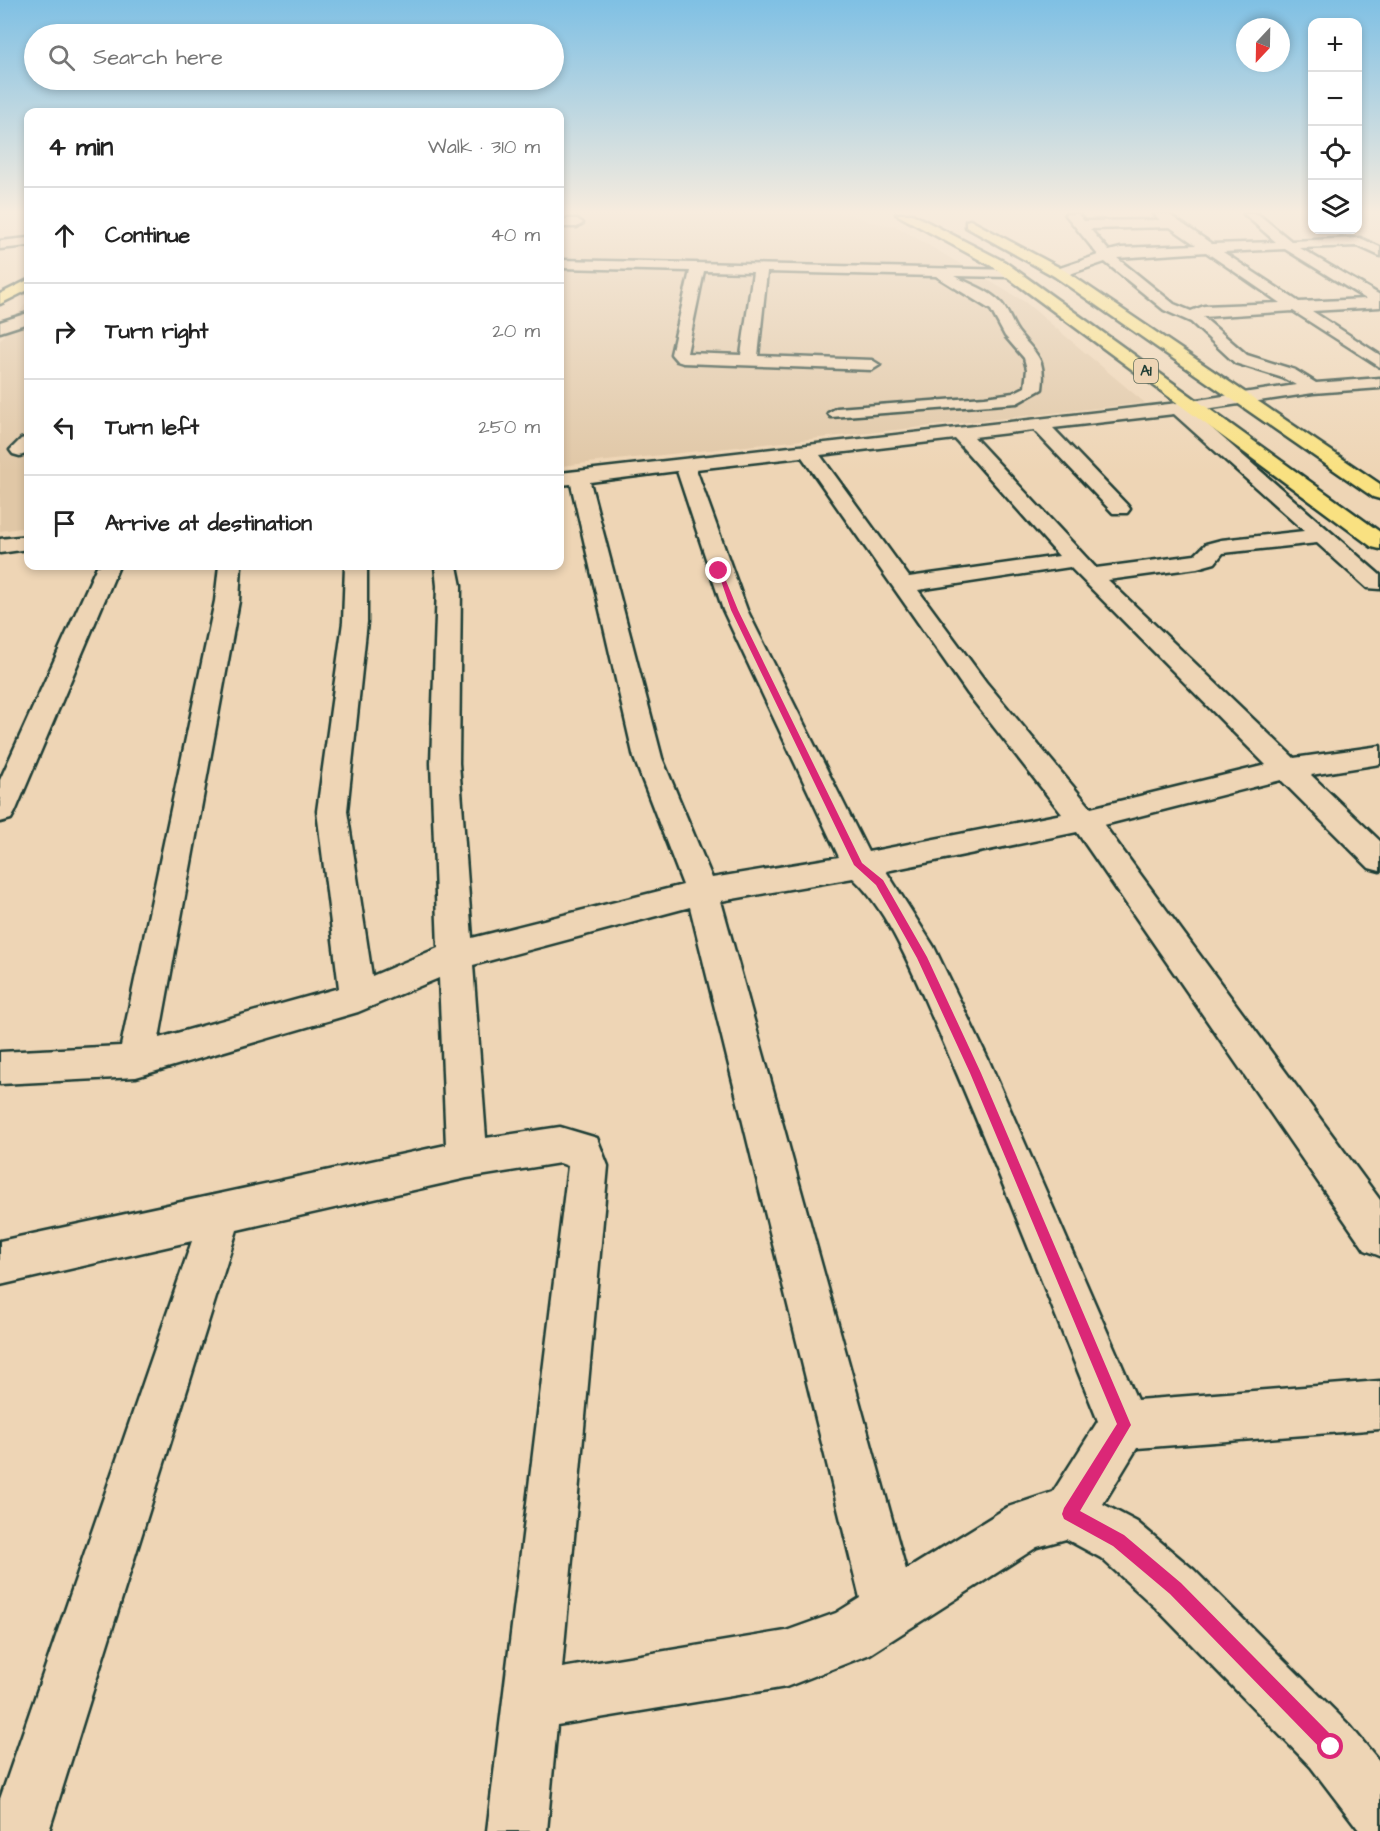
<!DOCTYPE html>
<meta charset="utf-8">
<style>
:root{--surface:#fff;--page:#f2f2f2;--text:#222;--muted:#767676;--line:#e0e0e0}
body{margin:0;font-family:"Architects Daughter",sans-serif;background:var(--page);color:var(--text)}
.controls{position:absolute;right:18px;top:18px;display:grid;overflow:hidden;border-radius:12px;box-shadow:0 3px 9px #0003}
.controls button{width:54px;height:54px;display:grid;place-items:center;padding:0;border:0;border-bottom:2px solid var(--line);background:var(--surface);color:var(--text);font:30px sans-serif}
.compass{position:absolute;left:1236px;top:18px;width:54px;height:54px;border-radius:50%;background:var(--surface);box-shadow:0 3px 9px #0003;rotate:202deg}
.stop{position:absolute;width:18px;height:18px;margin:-14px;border:4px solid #db2777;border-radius:50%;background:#fff}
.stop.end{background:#db2777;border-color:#fff;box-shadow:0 2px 6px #0008}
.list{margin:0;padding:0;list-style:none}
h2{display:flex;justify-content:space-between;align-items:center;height:78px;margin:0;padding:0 24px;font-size:26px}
h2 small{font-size:20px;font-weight:400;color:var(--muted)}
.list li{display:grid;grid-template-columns:39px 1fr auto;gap:18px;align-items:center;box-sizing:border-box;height:96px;padding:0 24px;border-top:2px solid var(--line)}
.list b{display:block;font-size:22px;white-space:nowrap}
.list em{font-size:20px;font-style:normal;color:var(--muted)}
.icon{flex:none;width:33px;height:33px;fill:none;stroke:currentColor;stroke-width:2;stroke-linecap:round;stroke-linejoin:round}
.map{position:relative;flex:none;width:1380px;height:1831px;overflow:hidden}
.search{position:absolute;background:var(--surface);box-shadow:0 3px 9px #0003;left:24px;top:24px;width:540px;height:66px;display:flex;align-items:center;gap:15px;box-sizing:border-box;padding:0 21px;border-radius:33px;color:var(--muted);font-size:22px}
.panel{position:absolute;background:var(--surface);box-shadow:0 3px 9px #0003;left:24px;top:108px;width:540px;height:462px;border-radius:12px}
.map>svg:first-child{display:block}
.built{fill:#e0c7a6}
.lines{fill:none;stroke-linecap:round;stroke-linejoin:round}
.minor-casing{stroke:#1f3d34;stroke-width:5}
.major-casing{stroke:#1f3d34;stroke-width:5}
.minor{fill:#eed5b5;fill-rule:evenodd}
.major{fill:#f9e181;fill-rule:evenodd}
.route{fill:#db2777}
.labels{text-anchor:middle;stroke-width:4.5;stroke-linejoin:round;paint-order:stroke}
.shield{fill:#eed5b5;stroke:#5d6b5b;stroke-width:1.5}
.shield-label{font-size:15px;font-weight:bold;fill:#1f3d34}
</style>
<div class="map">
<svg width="1380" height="1831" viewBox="0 0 1380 1831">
<rect width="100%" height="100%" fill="#eed5b5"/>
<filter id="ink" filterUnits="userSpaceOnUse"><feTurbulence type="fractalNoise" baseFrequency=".0167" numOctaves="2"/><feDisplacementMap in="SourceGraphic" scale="12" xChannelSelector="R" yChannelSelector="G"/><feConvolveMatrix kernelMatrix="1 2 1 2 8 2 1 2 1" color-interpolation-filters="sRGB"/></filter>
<g filter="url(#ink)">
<path class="built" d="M560,214H851L873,223L894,225L1025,302L1145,403L560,466Z
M28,300V527L0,531V341Z"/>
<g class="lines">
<g class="minor-casing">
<path id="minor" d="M1065,214H1078L1084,221L1160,220L1154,214H1168L1212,244L1276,242L1244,214H1258L1291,241L1360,238L1380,247V256L1358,246L1300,248L1380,295V307L1312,311L1380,355V367L1293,311L1203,317L1247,355L1295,370L1316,383L1380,378V388L1313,393L1192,411L1380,575V589L1367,588L1317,543L1223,553L1215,563L1197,568L1108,580L1294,758L1380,746V764L1311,775L1380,841V871L1369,868L1281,780L1104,825L1380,1200V1256L1365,1250L1077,832L886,871L934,947L989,1061L1137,1400L1380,1381V1429L1137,1448L1103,1504L1137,1522L1194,1570L1351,1727L1380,1762V1831L1359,1830L1311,1767L1156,1608L1101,1558L1066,1539L1037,1547L870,1654L786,1687L557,1725L547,1831H487L568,1166L560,1163L467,1178L237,1230L49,1831H0V1799L192,1241L0,1285V1241L446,1145L439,978L358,1012L136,1077L0,1084V1052L121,1046L215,601L219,566H241L239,601L159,1038L339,988L317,811L343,622L345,566H367V622L347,811L372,976L438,948L431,763L437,586L435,566H457L461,586L459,763L472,938L683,885L634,758L571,484L560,485V473L1178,403L1296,385L1283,378L1235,363L1191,322L1164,310L1105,262L1064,276H1054V270L1098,255ZM1170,227L1196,245L1121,248L1109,251L1090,229ZM1285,249L1366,299L1299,302L1223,252ZM1206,252L1280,303L1204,306L1191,311L1174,304L1117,258ZM1174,414L1304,531L1221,540L1206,544L1195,555L1096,568L974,437L1034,430L1113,513H1127L1130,509L1127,505L1053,428ZM955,439L1059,556L909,577L820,455ZM802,457L968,694L1062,814L868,852L747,610L696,469ZM677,471L723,610L839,857L712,878L662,758L590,482ZM1070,567L1266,765L1091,808L986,682L918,590ZM853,878C890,912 914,976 935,1023C993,1154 1044,1288 1098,1421L1053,1492L1008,1507L906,1570L721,901ZM690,907L860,1598L836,1613L786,1631L562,1668L608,1166L597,1138L560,1127L486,1138L473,965Z
M560,219H577L583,223L577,227H560Z
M28,238V246L0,249V241Z
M560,260L1016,270L1018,273L1011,277L954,276C970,284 989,290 1002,304C1009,313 1012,324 1018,332C1036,355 1046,357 1042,389L1017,403L831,417L828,413L837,408L985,397L1013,393L1025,387L1027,369L1024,358L1005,336L991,310L936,276L767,272L758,356L872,360L880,365L872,370L683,363L677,361L671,354L690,271L560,268ZM704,271L753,272L741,355L687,353Z
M28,313V323L0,332V322Z
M28,437V453L20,456L13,454L10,450L21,439Z
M28,536V549L0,553V539Z
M97,566H119L15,812L11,819L0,822V780Z"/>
</g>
<g class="major-casing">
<path id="major" d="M896,214H912L1005,262L1380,532V549L1372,547L995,268Z
M970,220L1064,270L1380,484V499L1373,497L1054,276L966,227V221Z
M28,280V290L0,304V294Z"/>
</g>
<use href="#minor" class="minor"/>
<use href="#major" class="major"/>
</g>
</g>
<linearGradient id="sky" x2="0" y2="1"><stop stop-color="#7fc0e4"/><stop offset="0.45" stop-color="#f7ecde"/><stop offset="1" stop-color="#f7ecde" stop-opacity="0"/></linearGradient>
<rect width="1380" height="471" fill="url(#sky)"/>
<path class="route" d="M717,569L722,571L738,610L862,863L883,880L927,957L981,1073L1131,1425L1080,1511L1124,1535L1181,1583L1337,1741L1340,1747L1337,1753L1331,1756L1325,1753L1170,1594L1113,1546L1064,1519L1062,1514L1064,1508L1117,1424L970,1073L917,958L876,885L854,865L731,610Z"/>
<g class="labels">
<rect class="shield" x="1134" y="359" width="24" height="24" rx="4.5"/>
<g class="shield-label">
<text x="1146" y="376">A1</text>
</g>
</g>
</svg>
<div class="controls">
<button>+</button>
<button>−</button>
<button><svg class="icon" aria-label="locate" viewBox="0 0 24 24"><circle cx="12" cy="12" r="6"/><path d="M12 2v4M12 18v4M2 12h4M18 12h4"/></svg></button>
<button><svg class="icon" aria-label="layers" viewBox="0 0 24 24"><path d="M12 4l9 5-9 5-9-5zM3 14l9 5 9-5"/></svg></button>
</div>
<svg class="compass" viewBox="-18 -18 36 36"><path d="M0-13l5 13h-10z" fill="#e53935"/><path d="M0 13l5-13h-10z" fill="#767676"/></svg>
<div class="stop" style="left:1331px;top:1747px"></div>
<div class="stop end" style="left:719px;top:571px"></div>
<div class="search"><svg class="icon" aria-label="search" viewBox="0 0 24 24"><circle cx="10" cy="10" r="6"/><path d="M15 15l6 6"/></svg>Search here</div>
<section class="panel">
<h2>4 min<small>Walk · 310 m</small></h2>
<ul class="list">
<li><svg class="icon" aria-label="ahead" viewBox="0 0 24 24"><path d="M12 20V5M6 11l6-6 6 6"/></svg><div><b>Continue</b></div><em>40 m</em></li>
<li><svg class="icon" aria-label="right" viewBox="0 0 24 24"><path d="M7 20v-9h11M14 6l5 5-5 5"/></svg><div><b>Turn right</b></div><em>20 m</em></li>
<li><svg class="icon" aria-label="left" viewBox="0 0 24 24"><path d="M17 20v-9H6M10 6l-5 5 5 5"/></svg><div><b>Turn left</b></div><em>250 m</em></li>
<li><svg class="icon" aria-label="arrive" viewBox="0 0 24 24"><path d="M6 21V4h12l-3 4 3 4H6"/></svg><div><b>Arrive at destination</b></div></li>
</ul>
</section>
</div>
